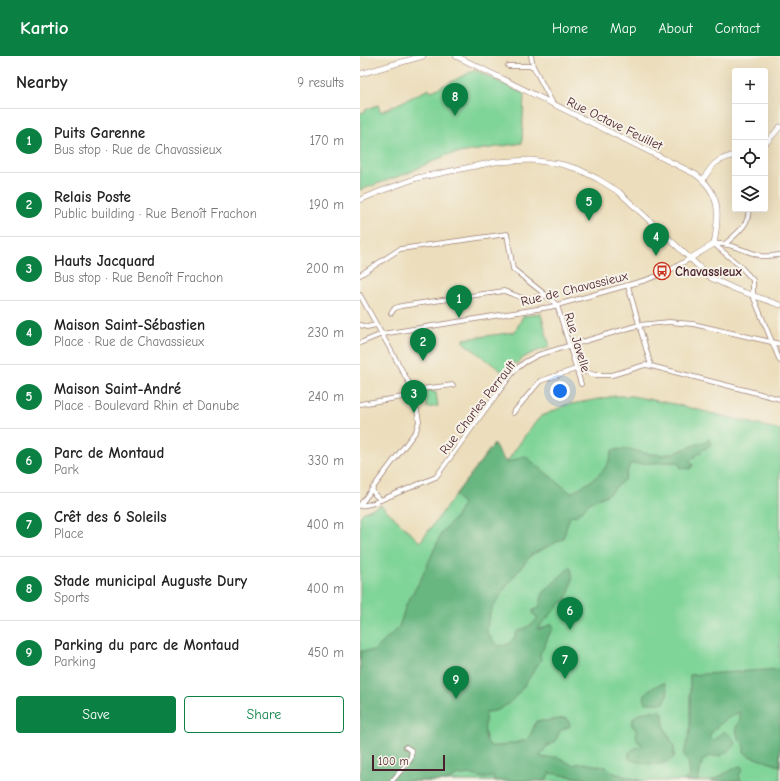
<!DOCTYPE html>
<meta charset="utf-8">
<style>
:root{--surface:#fff;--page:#f6f6f6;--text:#222;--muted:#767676;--line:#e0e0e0;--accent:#0b8043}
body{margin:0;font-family:"Comic Neue",sans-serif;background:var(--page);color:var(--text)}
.controls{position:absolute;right:12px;top:12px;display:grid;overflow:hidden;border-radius:4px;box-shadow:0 4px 16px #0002}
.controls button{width:36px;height:36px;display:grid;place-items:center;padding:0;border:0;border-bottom:1px solid var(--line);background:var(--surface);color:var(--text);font:20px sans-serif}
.scale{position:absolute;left:12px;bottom:10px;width:73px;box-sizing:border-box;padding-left:4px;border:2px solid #4a1f2b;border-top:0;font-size:11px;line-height:14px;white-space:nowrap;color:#4a1f2b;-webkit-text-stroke:3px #f7f3e8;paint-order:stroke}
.you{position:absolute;left:200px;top:335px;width:14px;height:14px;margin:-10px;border:3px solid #fff;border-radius:50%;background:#1a73e8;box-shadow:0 0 0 6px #1a73e833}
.badge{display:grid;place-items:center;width:26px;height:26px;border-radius:50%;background:var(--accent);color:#fff;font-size:13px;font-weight:700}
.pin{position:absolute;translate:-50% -33px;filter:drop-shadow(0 1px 2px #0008)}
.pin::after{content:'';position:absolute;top:21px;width:14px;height:12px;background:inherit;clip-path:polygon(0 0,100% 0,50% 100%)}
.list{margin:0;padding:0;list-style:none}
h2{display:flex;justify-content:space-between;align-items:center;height:52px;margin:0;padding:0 16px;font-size:17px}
h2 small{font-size:13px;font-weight:400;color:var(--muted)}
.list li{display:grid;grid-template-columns:26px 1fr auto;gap:12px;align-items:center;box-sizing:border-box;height:64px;padding:0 16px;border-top:1px solid var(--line)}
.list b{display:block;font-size:15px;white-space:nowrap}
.list p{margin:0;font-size:13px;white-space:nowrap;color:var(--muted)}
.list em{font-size:13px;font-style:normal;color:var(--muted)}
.actions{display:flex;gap:8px;padding:12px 16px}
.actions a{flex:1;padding:9px 0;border:1px solid var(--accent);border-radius:4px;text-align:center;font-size:14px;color:var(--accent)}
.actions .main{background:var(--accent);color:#fff}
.icon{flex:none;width:22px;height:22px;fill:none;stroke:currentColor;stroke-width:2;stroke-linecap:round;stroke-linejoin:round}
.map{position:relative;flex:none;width:420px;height:725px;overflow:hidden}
header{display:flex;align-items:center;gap:24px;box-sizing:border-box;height:56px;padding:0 20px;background:var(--accent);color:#fff}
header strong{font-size:19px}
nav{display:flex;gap:22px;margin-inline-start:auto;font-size:14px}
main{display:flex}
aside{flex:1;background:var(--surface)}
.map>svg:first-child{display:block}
.green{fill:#7fd498;stroke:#647a62}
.forest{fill:#67b680;stroke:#586a56}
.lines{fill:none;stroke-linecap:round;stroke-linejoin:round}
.minor-casing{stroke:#9b7e74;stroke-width:5.5}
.tertiary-casing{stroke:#9b7e74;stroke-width:6}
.minor{stroke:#fff;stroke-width:4}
.tertiary{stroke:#fff;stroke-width:5}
.labels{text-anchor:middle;stroke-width:4;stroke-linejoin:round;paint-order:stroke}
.street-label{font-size:13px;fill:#4a1f2b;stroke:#f7f3e8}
.poi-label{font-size:13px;font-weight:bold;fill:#4a1f2b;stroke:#f7f3e8;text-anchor:start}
</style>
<header>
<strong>Kartio</strong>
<nav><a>Home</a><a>Map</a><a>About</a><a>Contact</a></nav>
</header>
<main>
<aside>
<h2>Nearby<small>9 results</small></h2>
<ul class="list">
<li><span class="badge">1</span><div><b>Puits Garenne</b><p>Bus stop · Rue de Chavassieux</p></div><em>170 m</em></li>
<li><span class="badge">2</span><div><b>Relais Poste</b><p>Public building · Rue Benoît Frachon</p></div><em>190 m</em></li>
<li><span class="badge">3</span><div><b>Hauts Jacquard</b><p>Bus stop · Rue Benoît Frachon</p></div><em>200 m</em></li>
<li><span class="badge">4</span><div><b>Maison Saint-Sébastien</b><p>Place · Rue de Chavassieux</p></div><em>230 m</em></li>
<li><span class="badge">5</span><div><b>Maison Saint-André</b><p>Place · Boulevard Rhin et Danube</p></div><em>240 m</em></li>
<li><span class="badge">6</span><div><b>Parc de Montaud</b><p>Park</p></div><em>330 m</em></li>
<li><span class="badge">7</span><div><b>Crêt des 6 Soleils</b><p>Place</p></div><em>400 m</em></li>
<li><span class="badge">8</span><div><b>Stade municipal Auguste Dury</b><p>Sports</p></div><em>400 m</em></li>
<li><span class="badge">9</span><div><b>Parking du parc de Montaud</b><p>Parking</p></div><em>450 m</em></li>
</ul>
<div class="actions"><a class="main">Save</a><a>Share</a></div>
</aside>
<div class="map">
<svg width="420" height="725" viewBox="0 0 420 725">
<rect width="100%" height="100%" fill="#f7f3e8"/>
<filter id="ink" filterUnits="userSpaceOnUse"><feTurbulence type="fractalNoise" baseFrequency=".025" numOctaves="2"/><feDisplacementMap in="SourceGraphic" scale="8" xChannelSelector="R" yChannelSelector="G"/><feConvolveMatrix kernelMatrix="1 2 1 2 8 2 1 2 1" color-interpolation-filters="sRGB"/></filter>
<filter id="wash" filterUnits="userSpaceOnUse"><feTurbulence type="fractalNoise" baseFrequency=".012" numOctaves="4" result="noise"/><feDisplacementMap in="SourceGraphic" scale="16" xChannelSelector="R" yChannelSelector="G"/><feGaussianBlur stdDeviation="0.9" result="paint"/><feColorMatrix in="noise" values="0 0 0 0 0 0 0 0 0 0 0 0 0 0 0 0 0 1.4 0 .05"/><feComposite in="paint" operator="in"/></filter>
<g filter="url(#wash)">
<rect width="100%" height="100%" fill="#ecdebc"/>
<path class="green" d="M115,14L164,38L162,87L87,99L48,117L0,134V57L6,55L5,54L18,49L21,56L69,33L72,35Z
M181,258L190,291C177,295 166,298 156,308L153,306L144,317L104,287V283L155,276L163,260Z
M73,334V337L76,336L78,350L67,352L64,335Z
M255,340H272L314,348L420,374V725H29L0,662V460L4,456L21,449L60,486L134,388L146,407L169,374L180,361L206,349Z"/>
<path class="forest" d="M349,383L351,388L329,405L333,409L330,413L321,412L318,406L270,408L264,424L247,439L231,446L217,459L210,460L203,483L171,499L145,532L131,554L128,565L127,577L138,590C149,590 153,585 157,576L171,569L178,562L173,558V554L179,552L183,537L210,511C216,521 209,535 206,544L200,548L177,573H180L192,568L194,572C186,580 188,588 180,597L181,604C168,622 152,657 126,656C125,668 122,679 130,690H141L167,684L168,681L171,678L176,665H185L207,662L210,670L200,675L195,686L187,690L180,700L185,702L198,701L212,709L222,707L246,711L254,717L282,725H241L189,717L186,725H134V721L123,722L109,718L96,720L87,725H0V595H14L39,571L46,549L61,523L82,476L95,462L103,448L95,439L134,388L146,407L165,400L211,437C228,427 250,416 252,394L269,393L284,397L303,399L314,397L340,387H344Z
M420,613V710L389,700L384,696V688L378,682L376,672L380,663V656C367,662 356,669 349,681L353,685L359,681L363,675C371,679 374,682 375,690L360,700H351L344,703L342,706L338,725H325V723L328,722L330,719L328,705L325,703L324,697L330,675V619Z
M304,627C309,634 308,640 304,647H286L284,641C288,631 294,631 304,627Z
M299,654L303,657L304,670L309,681L314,690V701C310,704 305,708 299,708C292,709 276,706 269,703V697L275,692L281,690V687L278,686L276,679V673L272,670C271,655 288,656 299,654Z
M379,710L382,711V715L379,719L381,725H351Z"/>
</g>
<g filter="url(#ink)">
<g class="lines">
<g class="minor-casing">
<path id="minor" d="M171,0L173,10L193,48
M148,10H173
M354,188L380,210L393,224V240L420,305
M354,188C368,186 387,196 401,200C407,201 414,199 420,199
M365,188C375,179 391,168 388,153
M0,219L40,193L147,178L153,213L187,240L197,249L221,328
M268,230L291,310L420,343
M0,239L53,334L59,365L56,375L0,449
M31,257L35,252L41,250L144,235L165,243L187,240
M0,269L7,271L16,269
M0,287L22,278L190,251L286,224L307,216L329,203
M53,334L93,329
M0,348L55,339
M153,357L180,325L216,313L235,319H252L285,309L291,310
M12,433L15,439L21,444
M0,450L11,448L76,421L122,358L155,314L165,306L178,299L279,269L309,266L333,268L420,288
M32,725L50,704L52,695L46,691"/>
</g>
<g class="tertiary-casing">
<path id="tertiary" d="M96,0L335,118C362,137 359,160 354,188L329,203
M0,18L63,0
M405,88L420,71
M343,124C353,107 356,104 375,99
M0,144L21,135L57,122L135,106L171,104L200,108L218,113L238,123L259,136L351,222L375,233L420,249"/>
</g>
<use href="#minor" class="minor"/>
<use href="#tertiary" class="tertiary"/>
</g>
</g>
<defs>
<g id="bus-ring" transform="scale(0.9)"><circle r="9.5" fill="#f7f3e8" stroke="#c8321e" stroke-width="1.5"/><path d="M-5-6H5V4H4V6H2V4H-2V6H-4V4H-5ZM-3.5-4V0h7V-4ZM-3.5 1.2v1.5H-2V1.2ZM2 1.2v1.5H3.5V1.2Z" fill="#c8321e"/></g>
</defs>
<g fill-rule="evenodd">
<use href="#bus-ring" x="302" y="215"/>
</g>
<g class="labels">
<g class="street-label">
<text transform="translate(255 67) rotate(26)" y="5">Rue Octave Feuillet</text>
<text transform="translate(214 232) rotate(-14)" y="5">Rue de Chavassieux</text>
<text transform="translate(218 286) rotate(73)" y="5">Rue Javelle</text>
<text transform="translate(117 351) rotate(-52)" y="5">Rue Charles Perrault</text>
</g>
<g class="poi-label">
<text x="315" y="220">Chavassieux</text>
</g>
</g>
</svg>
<div class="controls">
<button>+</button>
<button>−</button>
<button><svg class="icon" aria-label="locate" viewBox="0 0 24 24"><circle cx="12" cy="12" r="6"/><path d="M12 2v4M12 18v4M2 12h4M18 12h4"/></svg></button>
<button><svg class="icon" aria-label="layers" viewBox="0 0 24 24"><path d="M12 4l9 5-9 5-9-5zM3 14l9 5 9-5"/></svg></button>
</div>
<div class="scale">100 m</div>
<div class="you"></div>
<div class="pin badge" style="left:99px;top:262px">1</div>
<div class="pin badge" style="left:63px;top:305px">2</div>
<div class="pin badge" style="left:54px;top:357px">3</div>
<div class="pin badge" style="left:296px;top:200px">4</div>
<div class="pin badge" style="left:229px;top:165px">5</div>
<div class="pin badge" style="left:210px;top:574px">6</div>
<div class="pin badge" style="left:205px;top:623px">7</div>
<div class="pin badge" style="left:95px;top:60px">8</div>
<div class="pin badge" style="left:96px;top:643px">9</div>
</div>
</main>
